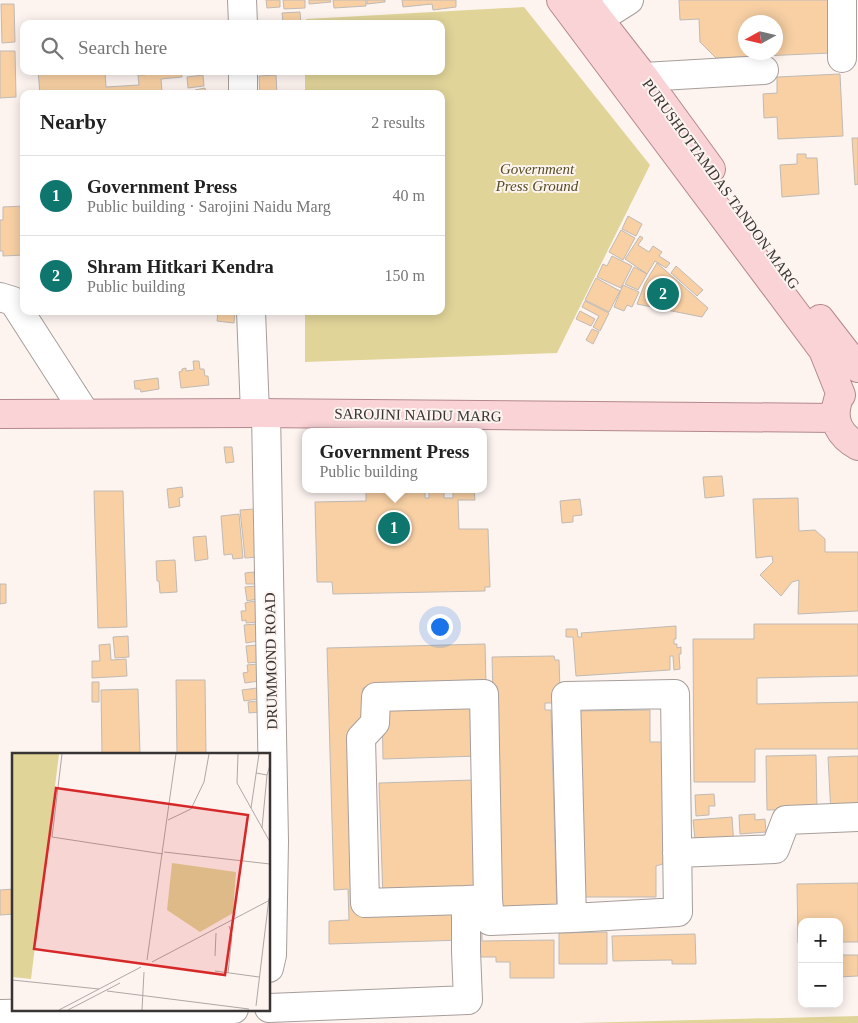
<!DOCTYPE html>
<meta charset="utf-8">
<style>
:root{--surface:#fff;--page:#f2f2f2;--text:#222;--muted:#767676;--line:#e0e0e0;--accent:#0f766e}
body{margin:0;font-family:"Times New Roman",serif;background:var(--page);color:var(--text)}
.controls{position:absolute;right:15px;bottom:15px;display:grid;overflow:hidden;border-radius:10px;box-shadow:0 2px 12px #0003}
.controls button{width:45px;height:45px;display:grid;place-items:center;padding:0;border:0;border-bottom:1px solid var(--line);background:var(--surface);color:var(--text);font:25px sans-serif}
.compass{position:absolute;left:738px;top:15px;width:45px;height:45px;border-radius:50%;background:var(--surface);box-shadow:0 2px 12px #0003;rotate:262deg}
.you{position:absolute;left:439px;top:626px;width:18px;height:18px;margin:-12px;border:4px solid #fff;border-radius:50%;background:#1a73e8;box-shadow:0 0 0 8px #1a73e833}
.badge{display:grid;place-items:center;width:32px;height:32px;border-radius:50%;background:var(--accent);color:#fff;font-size:16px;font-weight:700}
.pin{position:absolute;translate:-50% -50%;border:2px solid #fff;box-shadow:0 1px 5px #0006}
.popup{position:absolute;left:302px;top:428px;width:185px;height:65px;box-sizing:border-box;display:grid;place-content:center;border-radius:10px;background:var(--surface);filter:drop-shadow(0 1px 4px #0005);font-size:16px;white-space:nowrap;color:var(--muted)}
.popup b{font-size:19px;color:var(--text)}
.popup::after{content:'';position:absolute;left:50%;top:100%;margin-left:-10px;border:10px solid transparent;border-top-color:var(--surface)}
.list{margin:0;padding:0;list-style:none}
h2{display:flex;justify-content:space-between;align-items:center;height:65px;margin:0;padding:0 20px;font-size:21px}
h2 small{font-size:16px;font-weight:400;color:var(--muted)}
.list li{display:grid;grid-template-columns:32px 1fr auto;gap:15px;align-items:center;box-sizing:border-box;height:80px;padding:0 20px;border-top:1px solid var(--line)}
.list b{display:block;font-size:19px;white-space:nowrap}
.list p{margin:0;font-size:16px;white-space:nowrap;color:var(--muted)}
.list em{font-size:16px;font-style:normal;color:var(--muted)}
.icon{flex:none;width:28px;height:28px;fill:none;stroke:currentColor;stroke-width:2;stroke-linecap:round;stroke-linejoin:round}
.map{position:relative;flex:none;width:858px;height:1023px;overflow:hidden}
.search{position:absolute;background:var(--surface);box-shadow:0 2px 12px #0003;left:20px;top:20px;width:425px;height:55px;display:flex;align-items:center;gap:12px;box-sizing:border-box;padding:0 18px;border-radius:10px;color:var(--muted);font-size:19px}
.panel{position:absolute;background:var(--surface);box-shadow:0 2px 12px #0003;left:20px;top:90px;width:425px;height:225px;border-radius:10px}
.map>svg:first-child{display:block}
.green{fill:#e0d499}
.building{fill:#f8d0a4;stroke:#c0bab4;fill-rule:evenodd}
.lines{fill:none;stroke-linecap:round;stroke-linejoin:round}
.minor-casing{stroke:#a79e9b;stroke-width:30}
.major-casing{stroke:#b4888c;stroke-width:30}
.minor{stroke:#fff;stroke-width:28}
.major{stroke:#fad3d7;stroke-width:28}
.labels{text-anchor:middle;stroke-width:4;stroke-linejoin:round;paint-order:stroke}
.park-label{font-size:15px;font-style:italic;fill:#544c22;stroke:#fdf4f0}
.street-label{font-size:15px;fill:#373433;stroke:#fdf4f0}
.inset-road{fill:none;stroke:#aea7a4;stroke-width:1}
.view{fill:#d62828;fill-opacity:0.15;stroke:#d62828;stroke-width:2.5}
.inset-edge{fill:none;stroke:#373433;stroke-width:2.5}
</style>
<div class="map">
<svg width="858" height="1023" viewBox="0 0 858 1023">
<rect width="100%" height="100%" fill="#fdf4f0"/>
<path class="green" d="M524,7L650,165L557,353L305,362V311H441V94H305V71H441V24H306V19Z
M858,1016V1023H577Z"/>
<path class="building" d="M266,0H280V7L267,8Z
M283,0H305V8L284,9Z
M309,0H330L331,2L309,4Z
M333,0H366V6L334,8Z
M367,0H385V2L367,4Z
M402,0H456V7L433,10L432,4L403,7Z
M679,0H829L831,53L716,58L700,42L699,19L680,20ZM746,22H776V52H746Z
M1,4H14L15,42L2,43Z
M300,12L301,24H274L283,23L282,13Z
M0,51H15L16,97L0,98Z
M38,71H105L106,87L139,85L138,75H145L144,71H181L182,77L161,79L162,92H175V94H40Z
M188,71H203V72L189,74Z
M840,74L843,136L778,139L777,117L764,118L763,94L777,93V77Z
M203,75L204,86L188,88L187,77Z
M276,75L277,94H260L259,76Z
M205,88L206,92L209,91V94H196L195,90Z
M852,138H858V184L855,185Z
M797,154H806V158H817L819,194L782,197L780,165L797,164Z
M24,206V255L3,256V251H0V220H3V207Z
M628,216L642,224L636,236L622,229Z
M621,230L635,238L623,260L609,252Z
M640,236L643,238L638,245L649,252L653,246L662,252L659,256L670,263L666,268L655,261L647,274L625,259Z
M612,256L632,266L621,288L597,277L603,264L607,266Z
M657,263L708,308L702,317L637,304L645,283Z
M676,266L703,290L697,296L671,273Z
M634,267L647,274L638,290L625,284Z
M596,278L620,291L609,312L585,300Z
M623,285L639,292L632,307L627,305L624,311L614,307Z
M585,301L609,313L600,331L593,327L599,316L582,307Z
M218,311H235L234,323L217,321Z
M580,311L595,319L591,326L576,319Z
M592,329L599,332L593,344L586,340Z
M193,361H199L200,369H204L205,376H208L209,385L181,388L179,372L182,371V369L186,368V371L194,370Z
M158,378L159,389L141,392L140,389H135L134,381Z
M224,447H232L234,462L226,463Z
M722,476L724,496L705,498L703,477Z
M182,487L183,497L179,498L180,506L169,508L167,489Z
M425,489V498H429V489H444V498H453V490H474L475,500H458L459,529H488L490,587H485V591L333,594L332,582H317L315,502L366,501V490Z
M94,491H123L127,627L98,628Z
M798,498L799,531L815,530L825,539V552H858V611L798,614L799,580L792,582L781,596L760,575L773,562L772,556L756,558L753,499Z
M580,499L582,515L573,516V522L562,523L560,501Z
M254,509L259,557L245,558L240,510Z
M239,514L243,558L233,559L232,554L224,555L221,516Z
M206,536L208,559L195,561L193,537Z
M175,560L177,592L160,593L159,581H157L156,561Z
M254,572L255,584H246L245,573Z
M0,584H6V603L0,604Z
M256,586L257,599L247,601L245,587Z
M255,601L258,622L246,623V620L242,621L241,611H246L245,603Z
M256,624L258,641L246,643L244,625Z
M754,624H858V676L757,678V704L858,702V749H755V782H694L693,639H754Z
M676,626V639H674V644H677V648L681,647V654H679L680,669L674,670L673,656H670V670L576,676L573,637H566V629H577L578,637H582L581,633Z
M128,636L129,657L115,658L113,637Z
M110,644L111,660L126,659L127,676L92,678V661H100L99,645Z
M485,644L486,684L363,688L364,726H352L357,909L464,906L465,940L329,944V921L349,920L348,889L334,890L327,648Z
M258,645L259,662L248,663L246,646Z
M554,656L555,660H559L560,689H554L555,703H545V710H551L557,914L499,916L492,657Z
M258,664L260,681L245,683L243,673L248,672L247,665Z
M176,680H205L206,754H177Z
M92,682H99V702H92Z
M257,688L258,699L244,701L242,690Z
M138,689L140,754H102L101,690Z
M259,701L260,712L249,713L248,702Z
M477,705L479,756L383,759L382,708Z
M650,710V742H664L669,862L656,866V897H579L573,711Z
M816,755L817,809L767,810L766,756Z
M858,756V813L831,814L828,757Z
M473,780L477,895L383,898L379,783Z
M714,794L715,806H709V815L696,816L695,795Z
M755,814V820L765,819L766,832L740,834L739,815Z
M732,817L734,846L696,849L693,820Z
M858,883V942H839V922H802V943H798L797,884Z
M14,889V914L0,915V890Z
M482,907V941L554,940V978H510V962H496V957H470Z
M607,932V964H559V933Z
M695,934L696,964H672V960L613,961L612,936Z
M839,955H858V976L839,977Z"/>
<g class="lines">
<g class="minor-casing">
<path id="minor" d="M242,0L243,24
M599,19L629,0
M842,58V0
M243,71V94
M644,77L764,70
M0,297L13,301L85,413
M251,311L255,413
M266,413L274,841L272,955L269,968
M677,853L775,849L786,820L858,817
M488,899L490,921L572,918L566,696L675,694L678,912L572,918
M269,1008L468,1000L466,951V900L488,899L484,694L376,697L375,723L361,738L365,903L466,900
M0,1014L234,1009"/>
</g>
<g class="major-casing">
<path id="major" d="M561,0L823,350L841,395
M584,0L644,77L711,169
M820,319L858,368
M838,400C831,421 840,436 858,446
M0,414L255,413L836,418"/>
</g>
<use href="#minor" class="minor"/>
<use href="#major" class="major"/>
</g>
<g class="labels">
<g class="park-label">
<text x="537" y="174">Government<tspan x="537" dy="17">Press Ground</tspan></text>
</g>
<g class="street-label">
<text transform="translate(721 184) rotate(54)" y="5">PURUSHOTTAMDAS TANDON MARG</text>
<text transform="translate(418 415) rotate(1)" y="5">SAROJINI NAIDU MARG</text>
<text transform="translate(271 661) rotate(-91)" y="5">DRUMMOND ROAD</text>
</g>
</g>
<g transform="translate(12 753)">
<rect width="258" height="258" fill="#fdf4f0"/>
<path d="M0,1H47L19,226L0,224ZM160,110L224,119L221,160L188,179L155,157Z" fill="#e0d499"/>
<path class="inset-road" d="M50,1L40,84L151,101M226,1L225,30L258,89M244,20L255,22L258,12M239,55L247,1M156,67L179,56L192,29L197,1M250,75L255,22M152,99L258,111M203,203L204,180M135,207L164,1M140,209L258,147M203,218L247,224M216,220L220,182L217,173M0,227L87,236M95,238L237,256M244,253L257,145M47,257L129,214M56,257L108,230M130,257L132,219"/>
<path class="view" d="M44,35L236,62L213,222L22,196Z"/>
<rect width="258" height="258" class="inset-edge"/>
</g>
</svg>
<div class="controls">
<button>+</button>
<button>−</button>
</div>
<svg class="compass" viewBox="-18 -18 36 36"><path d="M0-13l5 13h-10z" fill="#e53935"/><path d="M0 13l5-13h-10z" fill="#767676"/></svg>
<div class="you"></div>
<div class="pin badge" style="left:394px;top:528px">1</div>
<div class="popup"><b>Government Press</b>Public building</div>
<div class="pin badge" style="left:663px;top:294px">2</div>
<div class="search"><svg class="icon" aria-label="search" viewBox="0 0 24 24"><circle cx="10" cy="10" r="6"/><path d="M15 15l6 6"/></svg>Search here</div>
<section class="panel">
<h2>Nearby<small>2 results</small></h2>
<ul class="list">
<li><span class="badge">1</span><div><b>Government Press</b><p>Public building · Sarojini Naidu Marg</p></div><em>40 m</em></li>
<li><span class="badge">2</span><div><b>Shram Hitkari Kendra</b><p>Public building</p></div><em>150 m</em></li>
</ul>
</section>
</div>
